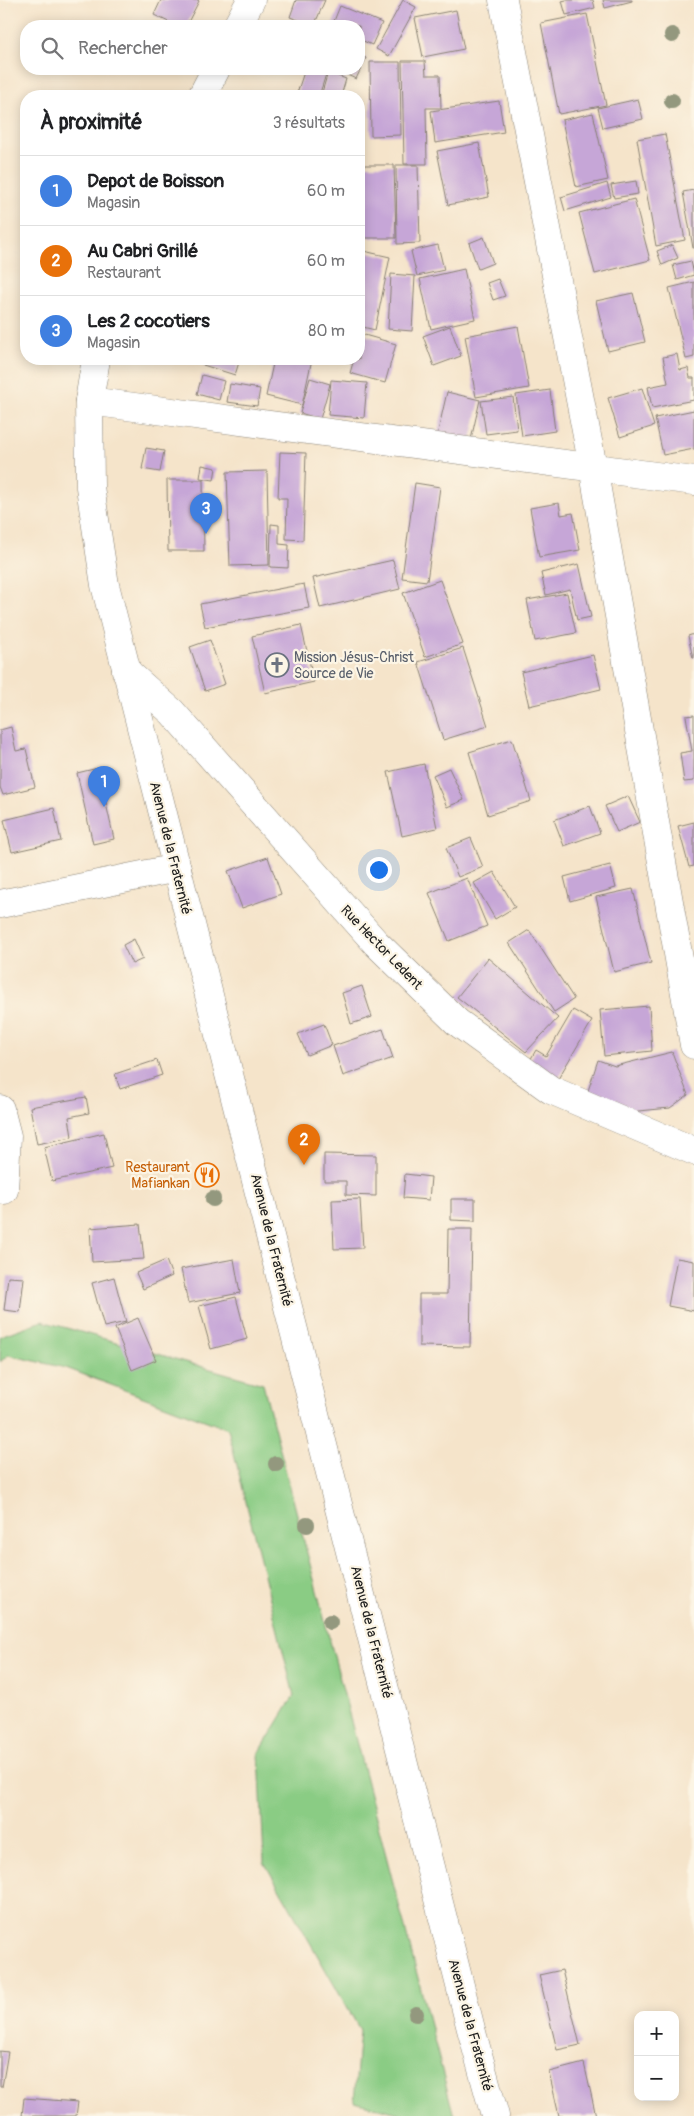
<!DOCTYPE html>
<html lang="fr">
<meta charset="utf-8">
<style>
:root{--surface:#fff;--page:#f6f6f6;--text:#202124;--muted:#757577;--line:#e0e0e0;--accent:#d93025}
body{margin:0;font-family:Pangolin,sans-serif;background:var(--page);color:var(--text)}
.controls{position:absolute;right:15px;bottom:15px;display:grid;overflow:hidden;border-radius:10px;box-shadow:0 2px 12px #0003}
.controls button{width:45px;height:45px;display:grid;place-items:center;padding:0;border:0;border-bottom:1px solid var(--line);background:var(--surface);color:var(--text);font:25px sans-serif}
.you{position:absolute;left:378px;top:869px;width:18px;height:18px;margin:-12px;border:4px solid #fff;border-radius:50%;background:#1a73e8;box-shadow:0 0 0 8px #1a73e833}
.badge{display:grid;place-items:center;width:32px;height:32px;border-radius:50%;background:var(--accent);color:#fff;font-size:16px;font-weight:700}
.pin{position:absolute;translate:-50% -41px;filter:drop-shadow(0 1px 2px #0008)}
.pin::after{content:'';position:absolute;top:26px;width:18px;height:15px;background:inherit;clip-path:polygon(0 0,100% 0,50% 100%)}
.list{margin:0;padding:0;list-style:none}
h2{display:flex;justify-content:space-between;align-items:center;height:65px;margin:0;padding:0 20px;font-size:21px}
h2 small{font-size:16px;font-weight:400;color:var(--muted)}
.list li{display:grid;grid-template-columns:32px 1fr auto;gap:15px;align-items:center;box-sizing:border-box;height:70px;padding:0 20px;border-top:1px solid var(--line)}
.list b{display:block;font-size:19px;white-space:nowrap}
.list p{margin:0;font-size:16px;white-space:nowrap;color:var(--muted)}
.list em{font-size:16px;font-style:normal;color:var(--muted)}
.icon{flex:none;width:28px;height:28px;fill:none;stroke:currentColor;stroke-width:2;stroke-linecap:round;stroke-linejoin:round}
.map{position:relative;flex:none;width:694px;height:2116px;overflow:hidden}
.search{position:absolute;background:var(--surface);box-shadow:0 2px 12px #0003;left:20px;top:20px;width:345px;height:55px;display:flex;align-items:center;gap:12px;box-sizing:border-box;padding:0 18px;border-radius:20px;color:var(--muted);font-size:19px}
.panel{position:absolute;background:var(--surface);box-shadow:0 2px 12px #0003;left:20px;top:90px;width:345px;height:275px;border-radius:20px}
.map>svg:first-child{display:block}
.green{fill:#8acc84;stroke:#537450}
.building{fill:#c6a6d7}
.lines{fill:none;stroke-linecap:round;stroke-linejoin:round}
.street-casing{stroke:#888073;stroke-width:29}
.secondary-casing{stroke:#888073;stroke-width:29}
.street{stroke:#fff;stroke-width:28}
.secondary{stroke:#fff;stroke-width:28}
.tree{fill:#93987e}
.labels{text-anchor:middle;stroke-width:4.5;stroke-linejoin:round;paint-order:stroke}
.worship-label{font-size:14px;fill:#5b616d;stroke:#fcf5e5;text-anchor:start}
.street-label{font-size:14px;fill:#1c1c1c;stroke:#fcf5e5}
.food-label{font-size:14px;fill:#c56008;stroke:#fcf5e5;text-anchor:end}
</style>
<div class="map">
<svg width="694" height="2116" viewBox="0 0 694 2116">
<rect width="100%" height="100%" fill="#fcf5e5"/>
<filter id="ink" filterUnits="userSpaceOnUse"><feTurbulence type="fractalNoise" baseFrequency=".02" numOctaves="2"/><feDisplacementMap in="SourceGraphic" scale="10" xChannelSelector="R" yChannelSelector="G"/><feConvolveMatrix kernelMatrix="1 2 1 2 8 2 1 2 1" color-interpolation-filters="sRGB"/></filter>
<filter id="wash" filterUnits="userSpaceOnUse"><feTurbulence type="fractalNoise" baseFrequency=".0096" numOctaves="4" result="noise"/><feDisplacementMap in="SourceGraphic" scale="20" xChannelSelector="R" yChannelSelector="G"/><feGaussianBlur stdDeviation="1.12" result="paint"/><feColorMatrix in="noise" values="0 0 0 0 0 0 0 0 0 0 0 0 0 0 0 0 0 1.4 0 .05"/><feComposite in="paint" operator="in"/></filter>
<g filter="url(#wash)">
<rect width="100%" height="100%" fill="#f5e4ca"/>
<path class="green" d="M42,1321L263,1384L454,2116H410L354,2102L360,2030L264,1862L259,1753L294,1696L228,1429L66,1368L8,1355L0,1362V1336Z"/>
<g id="blocks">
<path class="building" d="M161,0H198L199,1L186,26H177L154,15Z
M296,0H325L314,26L290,17Z
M403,0L416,7L389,56L376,49Z
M566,0H593L595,8L566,15L562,1Z
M603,0H632V1L605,8Z
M340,6L382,23L372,45L359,39V26H332Z
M456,10L464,49L423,57L415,18Z
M587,14L606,105L559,114L541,23Z
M359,55L366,58L356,79L334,69H359Z
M402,61H425L426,75H440L441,108H426L427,164H404Z
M370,62H400L401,135L371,136Z
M305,69L327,71L319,96H296Z
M328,72L346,79L341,96H321Z
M638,99L643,119L603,128L598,108Z
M499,101L504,132L435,143L431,111Z
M593,113L608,180L576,187L562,120Z
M665,134L685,240L656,246L637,139Z
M479,143L489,197L448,205L437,151Z
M359,165H394L396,238H359Z
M396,165H418L420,243L397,244Z
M636,181L638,194L614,198L611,185Z
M607,183L611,197L565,211L561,197Z
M694,190V248H693L683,192Z
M634,199L650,260L595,274L579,213Z
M484,237L493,263L478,269L469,243Z
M438,245L444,270L417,276L411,251Z
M672,245L678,258L662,265L657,251Z
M359,250L390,257L375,330L359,326Z
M691,261L694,275L677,280L673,265Z
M464,269L475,319L431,329L420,279Z
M391,274L415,276L412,331L388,329Z
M498,279L505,296L493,300L487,283Z
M694,282V357L686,359L669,288Z
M633,293L645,342L608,351L596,301Z
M450,326L461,356L434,366L423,336Z
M518,326L529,388L476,397L465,336Z
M361,334L396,344L385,383L350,373L354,359H359Z
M677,354L680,370L688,368L690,378H694V400L652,408L648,387L668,383L663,357Z
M205,359H240L235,375L203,365Z
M274,359H312L302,405L266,396Z
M202,375L224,381L219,400L197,394Z
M310,378L330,384L320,419L300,413Z
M331,380L367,383L364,418L328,415Z
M230,384L260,389L257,406L227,402Z
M642,388L654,426L620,437L608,398Z
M550,390L555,431L522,436L516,395Z
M447,392L480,400L470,444L437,436Z
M513,397L517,430L486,434L481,401Z
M694,410V449L663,455L655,418Z
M146,448L164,451L160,472L142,469Z
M280,452L306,453L303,540L286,539L287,498H278Z
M202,465L216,468L214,480L200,478Z
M267,471L269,565L230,566L227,472Z
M167,480H203L204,551H168Z
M415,483L440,487L427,581L402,578Z
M559,503L561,515L573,513L580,550L539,557L530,508Z
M271,524L279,525V544L289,545L288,568L270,567Z
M393,560L400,589L320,608L313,578Z
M579,564L591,617L577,620L570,589L546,595L541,573Z
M440,580L463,644L425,657L403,593Z
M304,584L309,608L205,627L200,604Z
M567,593L576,633L535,641L527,600Z
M301,625L314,682L265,693L252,636Z
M694,634V658H693L688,636Z
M210,640L225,684L205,691L190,647Z
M463,648L488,726L443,740L418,662Z
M593,655L601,689L529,706L521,672Z
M694,715V781L684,782L680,753L692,751L686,716Z
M11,727L16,751L26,749L35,787L3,795L0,787V730Z
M512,739L531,801L488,815L469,752Z
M424,764L437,828L402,836L388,772Z
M98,768L114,839L93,844L77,773Z
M449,768L464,800L447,807L433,775Z
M628,796L640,822L617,832L605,806Z
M590,806L600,833L564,846L554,820Z
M54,808L61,841L12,852L4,820Z
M694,822V866L689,867L678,826Z
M471,838L483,867L458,877L446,848Z
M268,857L281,894L242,908L228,871Z
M610,865L616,888L570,901L564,877Z
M494,872L515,907L495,919L474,883Z
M467,878L487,926L449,941L429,893Z
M633,889L651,963L614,972L596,897Z
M529,930L574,999L554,1012L509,943Z
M134,939L143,959L132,964L123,945Z
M488,958L558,1018L526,1052L457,997Z
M362,986L372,1017L351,1024L342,993Z
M649,1006L652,1051L604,1056L600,1010Z
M573,1010L592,1021L558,1079L529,1062L536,1050L546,1056Z
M324,1024L332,1045L307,1055L298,1034Z
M383,1029L393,1058L343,1076L333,1046Z
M672,1052L688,1095L670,1108L628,1112L587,1094L598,1060L615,1066Z
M157,1060L162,1075L120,1089L115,1074Z
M86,1097L89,1113L69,1117L72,1137L37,1144L30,1107Z
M104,1133L112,1168L52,1181L44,1147Z
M324,1154L376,1155V1196L346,1195V1181H324Z
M405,1174L431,1177L429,1200L403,1198Z
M360,1199L363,1248L334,1249L332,1200Z
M451,1199H475V1221L451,1220Z
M140,1224L144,1259L92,1262L90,1228Z
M448,1229H472L470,1347L419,1346V1294H447Z
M677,1258L694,1261V1311L668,1306Z
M234,1259L240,1293L188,1303L181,1269Z
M166,1260L172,1276L143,1289L136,1273Z
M8,1277L24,1278L20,1312L4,1310Z
M114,1277L126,1322L104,1327L92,1283Z
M236,1297L247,1339L211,1349L199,1306Z
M138,1318L156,1360L132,1370L115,1328Z
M562,1970L580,2045L557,2050L539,1975Z
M0,2051L8,2052L2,2087H0Z
M584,2063L596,2116H559L549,2072Z
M24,2098L78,2102L76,2116H22Z"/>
</g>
</g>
<g filter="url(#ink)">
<use href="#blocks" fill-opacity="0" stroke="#888073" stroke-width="1"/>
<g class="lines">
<g class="street-casing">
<path id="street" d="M503,0L593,467L694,1045
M89,401L694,481
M126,671L172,712L376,943L457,1022L551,1090L694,1151
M0,904L177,868
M0,1109L7,1136L4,1190"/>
</g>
<g class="secondary-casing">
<path id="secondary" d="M237,26L251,0
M202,96L216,69
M96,359L89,401L90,487L105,585L471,2029L495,2116"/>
</g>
<use href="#street" class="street"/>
<use href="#secondary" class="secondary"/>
</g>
<g class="tree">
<circle cx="672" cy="35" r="8"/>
<circle cx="672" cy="101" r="8"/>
<circle cx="213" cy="1199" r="8"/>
<circle cx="276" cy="1464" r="8"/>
<circle cx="307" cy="1525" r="8"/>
<circle cx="330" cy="1622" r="8"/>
<circle cx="416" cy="2014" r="8"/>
</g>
</g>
<defs>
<g id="church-ring" transform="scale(1.25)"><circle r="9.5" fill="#fcf5e5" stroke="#6b7280" stroke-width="1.5"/><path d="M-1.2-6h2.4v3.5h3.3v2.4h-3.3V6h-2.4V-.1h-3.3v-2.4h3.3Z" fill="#6b7280"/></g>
<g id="restaurant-ring" transform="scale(1.25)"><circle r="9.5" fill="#fcf5e5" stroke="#e8710a" stroke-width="1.5"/><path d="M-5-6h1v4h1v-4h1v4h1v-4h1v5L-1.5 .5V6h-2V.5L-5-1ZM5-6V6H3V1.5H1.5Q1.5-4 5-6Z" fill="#e8710a"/></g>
</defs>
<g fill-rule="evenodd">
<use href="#church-ring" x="277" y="665"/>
<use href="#restaurant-ring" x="207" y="1175"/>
</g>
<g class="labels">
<g class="worship-label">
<text x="294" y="662">Mission Jésus-Christ<tspan x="294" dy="16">Source de Vie</tspan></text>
</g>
<g class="street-label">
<text transform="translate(171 848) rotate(76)" y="5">Avenue de la Fraternité</text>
<text transform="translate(382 947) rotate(46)" y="5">Rue Hector Ledent</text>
<text transform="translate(272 1240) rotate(76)" y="5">Avenue de la Fraternité</text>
<text transform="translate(372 1632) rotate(76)" y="5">Avenue de la Fraternité</text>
<text transform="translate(471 2025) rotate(75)" y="5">Avenue de la Fraternité</text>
</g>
<g class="food-label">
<text x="190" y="1172">Restaurant<tspan x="190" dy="16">Mafiankan</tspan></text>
</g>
</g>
</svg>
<div class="controls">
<button>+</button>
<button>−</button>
</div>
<div class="you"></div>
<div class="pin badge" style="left:104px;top:807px;background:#3f7fe0">1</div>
<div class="pin badge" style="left:304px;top:1165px;background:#e8710a">2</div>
<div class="pin badge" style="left:206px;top:534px;background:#3f7fe0">3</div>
<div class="search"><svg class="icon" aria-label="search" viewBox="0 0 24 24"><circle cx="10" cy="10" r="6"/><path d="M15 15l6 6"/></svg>Rechercher</div>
<section class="panel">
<h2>À proximité<small>3 résultats</small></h2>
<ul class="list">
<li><span class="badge" style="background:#3f7fe0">1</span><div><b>Depot de Boisson</b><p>Magasin</p></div><em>60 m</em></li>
<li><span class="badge" style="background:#e8710a">2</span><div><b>Au Cabri Grillé</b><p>Restaurant</p></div><em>60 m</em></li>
<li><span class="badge" style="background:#3f7fe0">3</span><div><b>Les 2 cocotiers</b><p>Magasin</p></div><em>80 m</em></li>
</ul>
</section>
</div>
